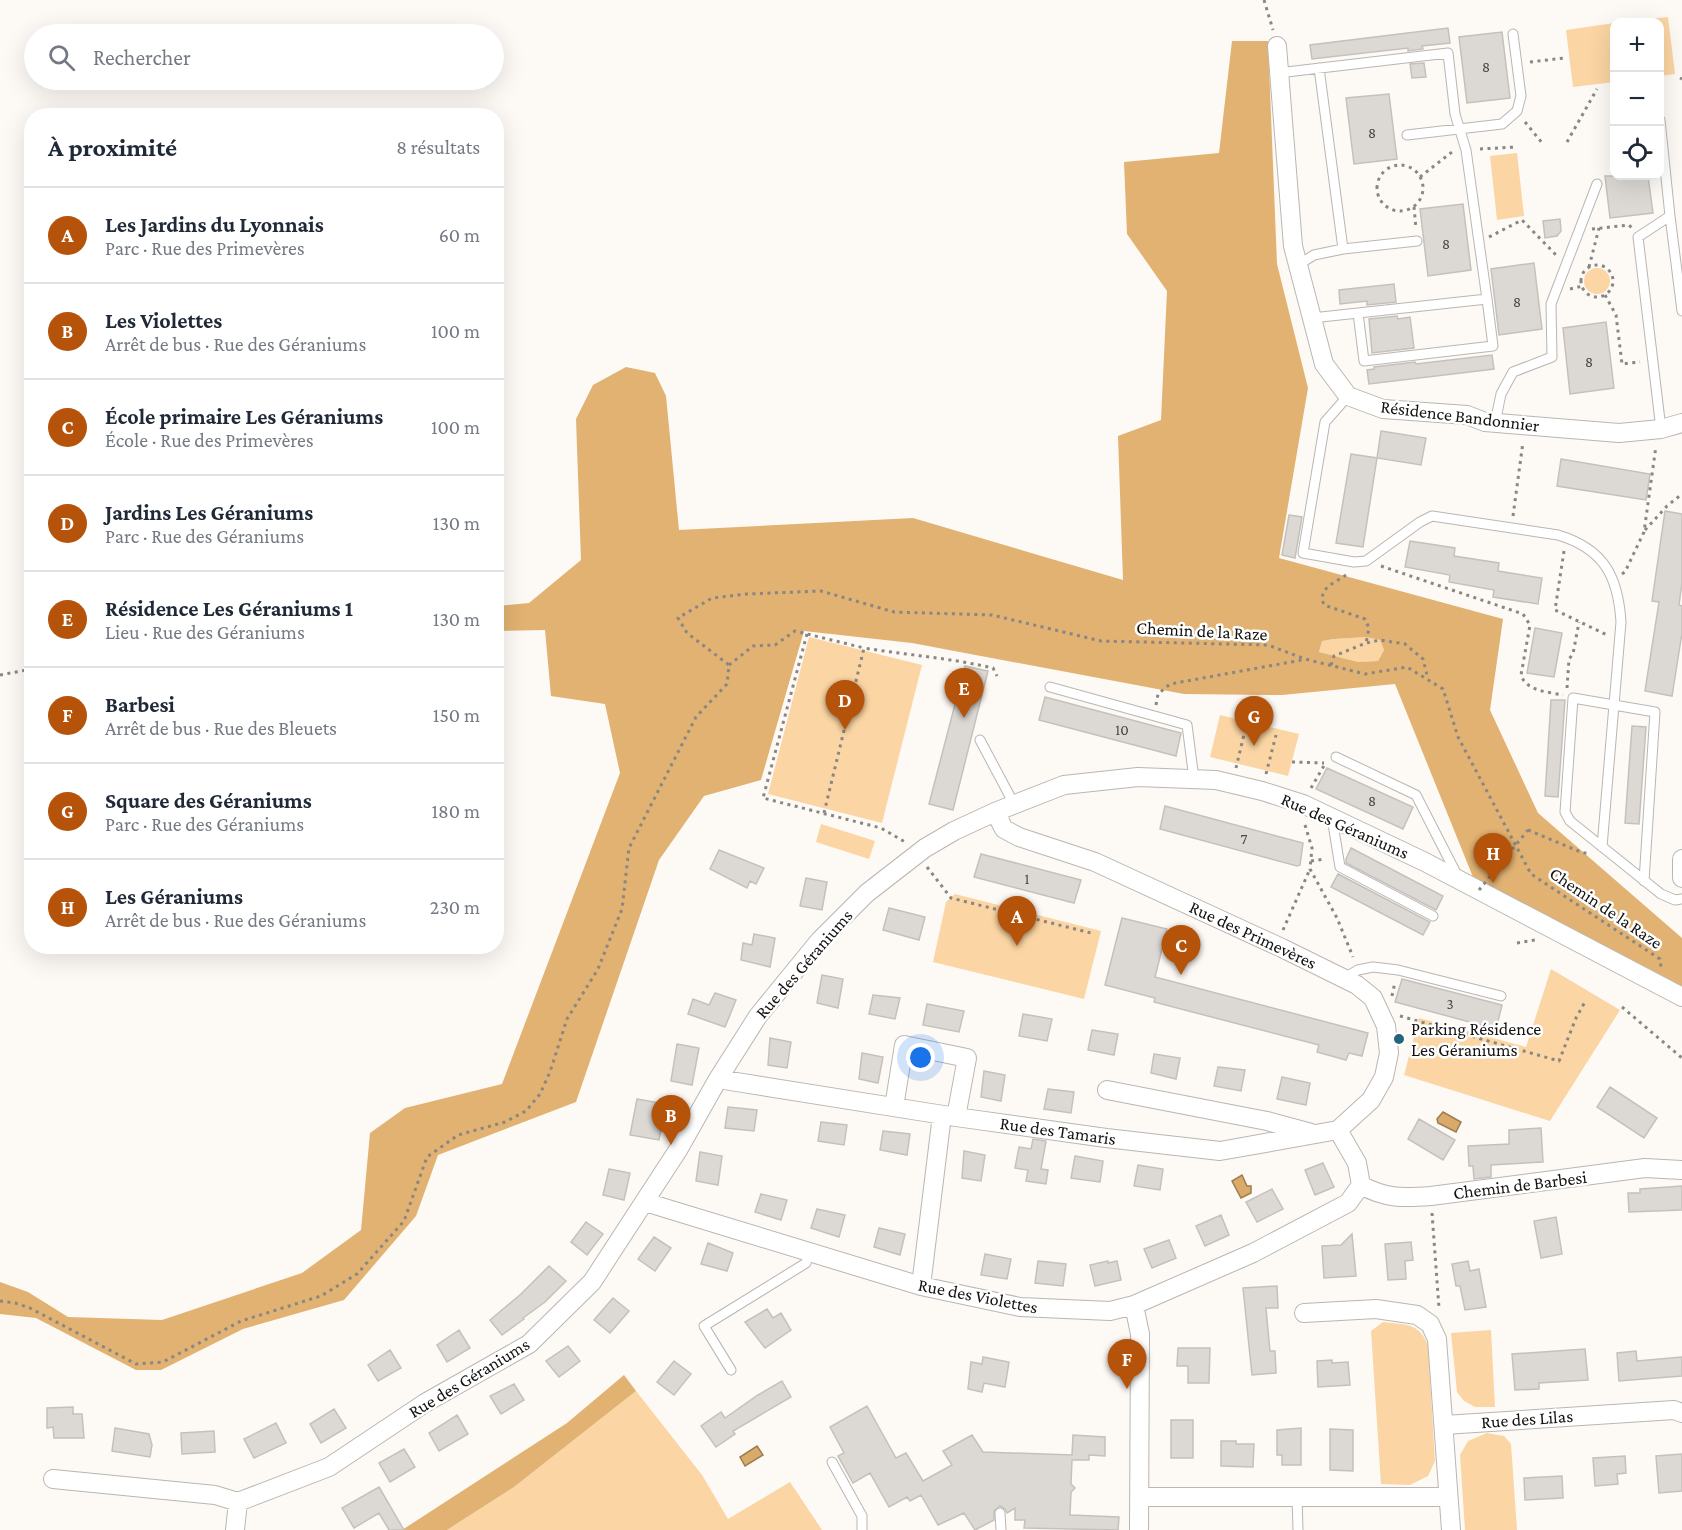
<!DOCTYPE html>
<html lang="fr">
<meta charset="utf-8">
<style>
:root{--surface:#fff;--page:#f2f2f3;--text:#1f2937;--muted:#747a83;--line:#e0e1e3;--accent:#b45309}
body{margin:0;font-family:"Crimson Pro",serif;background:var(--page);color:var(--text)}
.controls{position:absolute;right:18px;top:18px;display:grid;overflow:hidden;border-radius:12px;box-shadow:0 6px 24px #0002}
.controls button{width:54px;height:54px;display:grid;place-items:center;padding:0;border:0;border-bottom:2px solid var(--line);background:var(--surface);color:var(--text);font:30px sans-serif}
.you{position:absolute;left:921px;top:1058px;width:21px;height:21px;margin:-15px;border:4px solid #fff;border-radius:50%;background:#1a73e8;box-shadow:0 0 0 9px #1a73e833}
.badge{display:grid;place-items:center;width:39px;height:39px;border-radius:50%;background:var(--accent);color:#fff;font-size:20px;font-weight:700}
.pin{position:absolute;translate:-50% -50px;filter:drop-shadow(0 2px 3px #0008)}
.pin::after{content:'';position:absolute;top:32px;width:21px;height:18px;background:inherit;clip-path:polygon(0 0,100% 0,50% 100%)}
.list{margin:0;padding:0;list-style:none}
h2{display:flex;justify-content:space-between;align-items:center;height:78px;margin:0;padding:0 24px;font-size:26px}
h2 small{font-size:20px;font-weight:400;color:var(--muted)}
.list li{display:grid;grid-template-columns:39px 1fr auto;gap:18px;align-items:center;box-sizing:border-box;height:96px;padding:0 24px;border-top:2px solid var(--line)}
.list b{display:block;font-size:22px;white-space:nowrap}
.list p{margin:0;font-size:20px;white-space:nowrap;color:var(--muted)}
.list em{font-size:20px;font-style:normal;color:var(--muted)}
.icon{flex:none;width:33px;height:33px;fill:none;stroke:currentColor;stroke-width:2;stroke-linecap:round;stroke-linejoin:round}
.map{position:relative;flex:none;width:1682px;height:1530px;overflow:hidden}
.search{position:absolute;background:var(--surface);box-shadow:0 6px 24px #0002;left:24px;top:24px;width:480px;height:66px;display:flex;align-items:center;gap:15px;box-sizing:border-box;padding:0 21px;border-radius:33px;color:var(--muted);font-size:22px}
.panel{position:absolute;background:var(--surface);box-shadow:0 6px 24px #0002;left:24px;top:108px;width:480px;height:846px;border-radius:24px}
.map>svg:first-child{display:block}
.green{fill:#fbd5a3}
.forest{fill:#e1b271;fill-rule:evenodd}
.water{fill:#d9aa6a;stroke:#9e7c4f;stroke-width:1.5}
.building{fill:#dcd9d5;stroke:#c4c1bd;stroke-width:1.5}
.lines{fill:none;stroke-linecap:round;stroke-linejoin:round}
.service-casing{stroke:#bab6b2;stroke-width:11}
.minor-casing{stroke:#bab6b2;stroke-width:20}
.path{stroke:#898683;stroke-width:3;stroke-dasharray:3 4.5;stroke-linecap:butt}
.service{stroke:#fff;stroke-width:9}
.minor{stroke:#fff;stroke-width:18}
.path-bridge{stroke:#898683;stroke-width:3;stroke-dasharray:3 4.5;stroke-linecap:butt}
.poi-dot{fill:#25647a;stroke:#fff;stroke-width:2}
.labels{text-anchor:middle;stroke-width:5;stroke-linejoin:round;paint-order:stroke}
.number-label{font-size:15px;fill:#454441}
.street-label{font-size:18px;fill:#131210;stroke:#fff}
.poi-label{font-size:18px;fill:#131210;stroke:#fff;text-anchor:start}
</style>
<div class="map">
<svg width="1682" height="1530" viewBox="0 0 1682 1530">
<rect width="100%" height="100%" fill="#fdf9f5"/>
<path class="green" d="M1668,17L1675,74L1660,76V22H1622Z
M1614,23V82L1573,87L1566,30Z
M1517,153L1524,216L1497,220L1490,156Z
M1584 281a13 13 0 1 1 26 0a13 13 0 1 1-26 0Z
M809,637L922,665L882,823L768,794Z
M1366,637L1380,640L1384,650L1378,661L1358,662L1319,652L1322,641L1334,639Z
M1220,715L1299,734L1288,776L1210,757Z
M821,824L875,841L869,859L816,842Z
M955,894L1101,931L1084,999L933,962L946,902Z
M1551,969L1620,1010L1550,1121L1404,1075L1419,1018L1526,1047Z
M1383,1322C1405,1325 1420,1322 1428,1346L1435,1461L1428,1476L1410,1485L1381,1484L1371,1331Z
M1491,1330L1495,1407H1475L1464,1401L1457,1392L1451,1333Z
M636,1391L702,1475L728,1519L790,1482L822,1530H447L514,1487Z
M1487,1433L1504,1436L1511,1444L1517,1530H1465L1460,1455L1468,1441Z"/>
<path class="forest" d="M1232,41H1268L1277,264L1308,388L1279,558L1503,619L1490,710L1538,813L1682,938V986L1473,877L1395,684L1282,695L1184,694L912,643L804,631L761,780L704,796L659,860L576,1102L438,1155L416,1216L344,1300L243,1329L161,1370H136L36,1318L0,1314V1282L28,1292L68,1317L162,1320L302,1273L361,1230L370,1133L405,1108L502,1084L620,773L605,704L551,696L545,630L497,631V606L529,603L581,560L576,419L593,385L626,367L655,373L666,396L679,530L913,518L1123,580L1118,436L1161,420L1167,291L1127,234L1124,162L1219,153ZM1366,637L1380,640L1384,650L1378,661L1358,662L1319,652L1322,641L1334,639Z
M624,1375L636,1391L514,1487L447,1530H402L567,1423Z"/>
<path class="water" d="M1443,1112L1461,1122L1456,1132L1438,1123L1437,1119Z
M1242,1175L1247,1186H1251V1193L1241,1198L1232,1181Z
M757,1446L763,1455L745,1466L740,1457Z"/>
<path class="building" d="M1448,28L1450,43L1422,46L1423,49L1408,51V48L1312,59L1310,45Z
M1502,32L1510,98L1467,103L1459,37Z
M1424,63L1426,77L1412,78L1410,64Z
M1389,94L1397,159L1354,164L1346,98Z
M1605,176H1648L1653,213L1610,218Z
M1463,204L1471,270L1428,276L1420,209Z
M1560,219L1561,231L1557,236L1545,238L1543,221Z
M1534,263L1542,329L1499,335L1491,269Z
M1394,284L1396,302L1367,305V301L1340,304L1339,290Z
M1397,316L1398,319L1410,317L1414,348L1372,353L1369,319Z
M1606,322L1614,388L1570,394L1563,328Z
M1492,355L1494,369L1369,384L1367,370L1374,369V367L1415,362L1416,364Z
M1381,431L1426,438L1421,465L1377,458Z
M1351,454L1377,458L1363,547L1336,543Z
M1561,459L1650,474L1646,500L1557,486Z
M1665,511L1682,514V583L1679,605L1682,606V633L1672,696L1645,691L1659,602L1652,601Z
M1289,515L1302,517L1295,558L1282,555Z
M1410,541L1455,548L1454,556L1499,563L1498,571L1542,578L1538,604L1493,597L1494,590L1449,582L1450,575L1405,567Z
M1535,628L1562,633L1554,677L1527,673Z
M965,666L988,671L953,810L929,804Z
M1045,697L1181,733L1176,756L1039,720Z
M1551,700H1565L1558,797L1545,796Z
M1632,726L1646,727L1639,824L1625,823Z
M1327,768L1413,807L1403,829L1316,789Z
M1165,806L1303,843L1300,865L1297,866L1160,829Z
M1351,848L1443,896L1436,910L1346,863V859Z
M719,850L764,868L756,884L750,881L747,888L710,869Z
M981,854L1081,880L1074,903L974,877Z
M1338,874L1430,922L1423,935L1331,887Z
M806,878L827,882L822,910L800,906Z
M889,908L925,917L919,940L883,930Z
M1122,918L1167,929L1155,977L1368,1033L1362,1056L1349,1053L1346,1060L1317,1052L1319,1045L1154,1002L1155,998L1105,985Z
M754,934L775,938L770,967L741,960L743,943L752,945Z
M822,975L843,979L838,1008L817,1003Z
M1402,979L1502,1005L1496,1029L1395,1002Z
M715,993L736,1000L725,1027L688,1014L693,999L709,1005Z
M873,995L900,998L895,1019L869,1014Z
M927,1004L964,1011L959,1032L923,1025Z
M1023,1014L1052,1019L1047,1041L1019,1036Z
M1092,1030L1118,1034L1114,1055L1088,1050Z
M770,1038L791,1042L787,1068L768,1065Z
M677,1044L699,1048L692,1085L671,1081Z
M862,1053L883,1057L878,1083L859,1079Z
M1154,1054L1180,1058L1176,1079L1151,1073Z
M1218,1067L1245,1070L1241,1091L1214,1086Z
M984,1071L1005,1075L1001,1101L981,1097Z
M1282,1077L1310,1083L1306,1105L1277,1099Z
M1610,1087L1657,1118L1644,1138L1597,1107Z
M1048,1089L1074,1092L1071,1113L1044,1109Z
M637,1099L666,1104L659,1140L630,1135Z
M728,1107L757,1110L754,1131L725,1128Z
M1419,1119L1455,1140L1443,1160L1408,1139Z
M821,1122L847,1125L844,1145L818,1141Z
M1541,1128L1543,1162L1491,1165V1177L1474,1179L1473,1166H1469L1468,1146L1509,1144V1130Z
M883,1131L910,1134L907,1155L880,1150Z
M1033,1139L1046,1141L1041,1169L1048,1170L1046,1184L1026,1181L1028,1170L1015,1168L1019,1147L1031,1149Z
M964,1151L985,1155L981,1181L962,1178Z
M700,1152L722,1156L718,1185L696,1181Z
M1075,1156L1103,1161L1100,1182L1071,1178Z
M1323,1163L1334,1187L1315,1195L1305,1170Z
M1138,1165L1163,1169L1160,1190L1134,1186Z
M609,1169L630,1173L624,1200L603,1195Z
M1682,1186V1210L1629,1212L1628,1193H1640V1189Z
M1272,1189L1283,1209L1257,1222L1246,1202Z
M761,1194L787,1200L781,1220L755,1212Z
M817,1209L845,1215L839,1237L811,1228Z
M1221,1215L1229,1235L1205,1246L1196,1226Z
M1556,1217L1562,1254L1541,1258L1534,1221Z
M586,1222L603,1234L587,1255L571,1242Z
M879,1228L905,1234L900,1255L874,1247Z
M1352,1234L1356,1276L1324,1278L1322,1246L1341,1245Z
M654,1237L671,1248L655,1271L638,1259Z
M1169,1240L1176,1258L1152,1268L1144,1249Z
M1411,1242L1413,1260L1405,1261L1406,1279L1388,1280L1385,1244Z
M708,1243L733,1253L727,1271L701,1264Z
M985,1254L1011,1259L1007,1279L981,1275Z
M1038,1261L1066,1264L1063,1286L1035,1283Z
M1108,1261V1263L1117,1261L1121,1280L1095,1286L1090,1265Z
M1468,1261L1470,1271L1479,1269L1486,1307L1465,1310L1460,1286H1456L1452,1264Z
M549,1266L566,1281L545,1302L523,1318L524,1319L502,1335L490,1320L521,1294Z
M1277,1286L1278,1308H1266L1269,1341L1270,1351H1275L1276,1373L1252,1375L1243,1288Z
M613,1298L629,1311L610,1333L594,1320Z
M767,1309L773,1318L781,1313L791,1330L765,1348L745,1322Z
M459,1330L470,1348L447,1362L437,1345Z
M568,1346L580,1361L559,1377L546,1361Z
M1178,1348H1210L1209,1383H1188V1366H1177Z
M1585,1349L1588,1380L1539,1383V1389L1515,1390L1512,1354Z
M390,1350L401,1368L378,1381L368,1365Z
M1636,1351L1637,1361L1682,1357V1376L1619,1381L1617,1353Z
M983,1357L1009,1362L1005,1387L984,1383L982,1392L968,1389L971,1362L982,1364Z
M1332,1360V1363L1348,1362L1350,1385L1318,1387L1317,1361Z
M674,1361L691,1374L674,1395L657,1382Z
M782,1381L791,1397L733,1431L735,1434L716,1447L701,1426L721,1412L725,1418L758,1395Z
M514,1384L524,1400L501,1414L490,1396Z
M867,1406L896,1458L906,1453L923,1481L952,1465L943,1451L972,1435L983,1452L1072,1455L1073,1435L1105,1437V1456L1089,1455V1460H1072L1071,1484L1075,1488L1071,1492L1070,1515L1119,1517L1118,1530L1024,1528L1025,1520H1015V1508L1007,1513L1005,1509L1000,1506L994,1511V1520L975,1530L964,1513L938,1525L921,1495L910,1501L907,1497L889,1507L870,1473L853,1483L838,1456L844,1453L830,1427Z
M73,1407V1414H82L84,1438H54L53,1427L47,1428V1408Z
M334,1409L346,1428L321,1443L310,1424Z
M457,1415L468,1434L439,1451L429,1433Z
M1171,1420H1193V1458H1171Z
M276,1423L286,1443L254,1458L244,1439Z
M115,1428L149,1434L152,1445L150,1457L112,1451Z
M1301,1428V1465H1282V1455H1277V1430Z
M1330,1429L1353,1430V1471L1330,1470Z
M214,1431L215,1452L182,1454L181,1433Z
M1221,1441H1236V1444H1254L1253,1467L1221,1466Z
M404,1449L415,1467L390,1482L379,1463Z
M1682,1454V1491L1659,1493L1656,1456Z
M1625,1456L1626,1473L1617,1474L1618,1484L1595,1486L1593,1458Z
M1562,1476L1563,1498L1525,1500L1524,1478Z
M379,1487L404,1530H389L379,1513L354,1528L342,1508Z"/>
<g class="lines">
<g class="service-casing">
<path id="service" d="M1319,68L1343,249
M1278,73L1448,53L1455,114L1466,150L1487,299
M1660,120L1670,216L1638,237L1661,429
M1407,135L1502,124L1517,111L1521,96L1513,34
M1670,216L1682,311
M1298,265L1314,255L1343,249L1417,241
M1312,318L1487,299L1493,346L1364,361L1358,313
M1348,396L1325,422L1303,553L1354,562L1366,561L1420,522L1432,516L1558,535C1604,549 1618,576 1621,622L1602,847
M1495,423L1501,394L1513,372L1552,357L1551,304L1597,184
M1050,687L1187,725L1194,779
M980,740L1014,804
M1336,757L1416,795L1457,875
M1332,818L1340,867L1433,916
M1644,881L1655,712L1573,698L1565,812L1570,821L1661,894L1675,900L1682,899
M1344,978L1358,970L1373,967L1398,970L1501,996
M731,1370L704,1326L806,1263L809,1253
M832,1462L862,1516V1530
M1297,1497L1298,1530
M1000,1513L1001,1530"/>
</g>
<g class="minor-casing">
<path id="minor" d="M1277,46L1293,246L1324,364L1348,396L1383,409L1467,415L1485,422L1619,433L1661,429L1682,423
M995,812L1004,829L1019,837L1095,862L1282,948L1357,985L1373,998L1386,1026L1389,1053L1384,1077L1371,1100L1338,1130
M1682,859V878
M718,1079L956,1117L1106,1138L1220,1151L1338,1130L1357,1163L1361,1185
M1107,1090L1267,1121L1311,1133
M894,1107L904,1045L967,1058L956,1117
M1361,1185C1386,1199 1403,1198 1431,1196L1645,1168L1682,1170
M645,1202L921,1286L1020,1307L1110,1311L1134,1305L1253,1253L1348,1203L1361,1185
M921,1286L942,1115
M1134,1305L1140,1334L1139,1530
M1304,1313L1376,1309L1417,1315L1430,1324L1437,1339L1451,1530
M1444,1425L1674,1410L1682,1413
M53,1479L215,1495L238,1502L329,1467L425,1403L529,1344L592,1282L678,1150L718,1079L758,1016L820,940L867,893L925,848L954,831L995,812L1064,785L1138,777L1216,780L1262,791L1303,804L1425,862L1682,997
M1139,1497H1448
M235,1530L238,1502"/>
</g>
<path class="path" d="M1264,0L1273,30
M1530,62L1564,58
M1680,78L1682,79
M1525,122L1543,144
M1567,142L1597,89
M1480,149L1516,147
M1377 188a23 23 0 1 1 46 0a23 23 0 1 1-46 0Z
M1420,177L1452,152H1455
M1414,207L1416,229
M1592,229L1629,225L1632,228
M1489,237L1522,220L1557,256
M1581 281a16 16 0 1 1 32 0a16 16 0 1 1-32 0Z
M1589,267L1599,228
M1570,289L1583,286
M1605,295L1616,315L1622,364L1640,362
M1513,516L1523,442
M1645,530L1667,506L1682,494
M1564,551L1555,610L1607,635
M1381,566L1523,614L1530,625L1521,675C1526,691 1548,692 1563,695
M1622,574L1625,572L1644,532L1656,446
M1346,575C1335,583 1317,588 1324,605L1365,619L1369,628L1366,643
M807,634L763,798L881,828L905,842
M729,665L753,646L775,645L795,631L864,648
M1331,665L1334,656L1366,643L1380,640L1405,644L1423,659L1428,679
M0,675L32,669
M1567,688L1569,659L1573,654L1579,622
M1156,705L1158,694L1170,684L1302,660
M1292,762L1324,763
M1236,768L1246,726
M1266,774L1276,735
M1311,788L1325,764
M824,813L864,648C907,655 950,658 993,668L997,676
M1305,825L1312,848L1310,869L1337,918L1353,957
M1528,830L1583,853H1587
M1311,861L1325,859
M927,867L951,898L1091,933
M1283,930L1310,869
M1517,943L1535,940
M1392,996L1395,982
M1622,1007L1682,1058
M1400,1016L1559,1061L1576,1018L1586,1000
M1432,1213L1439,1308
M0,1301L15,1303L30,1308L136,1364L163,1362L241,1321L321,1296L357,1274L404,1221L427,1157L458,1135L505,1122L526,1111L540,1094L550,1072L567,1019L598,969L622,909L629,848L696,717L727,684L729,665L687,633L678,618L712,598L747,594L821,591L894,612L992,615L1101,641L1268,645L1305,659L1365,674L1407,667L1443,689L1458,737L1531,874L1660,959L1661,967"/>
<use href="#service" class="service"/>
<use href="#minor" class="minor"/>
<path class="path-bridge" d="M1479,890L1528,830"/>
</g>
<circle class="poi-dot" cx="1399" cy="1039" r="6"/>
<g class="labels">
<g class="number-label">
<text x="1486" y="72">8</text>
<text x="1372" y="138">8</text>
<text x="1446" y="249">8</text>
<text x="1517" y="307">8</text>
<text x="1589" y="367">8</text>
<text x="1122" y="735">10</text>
<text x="1372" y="806">8</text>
<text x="1244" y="844">7</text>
<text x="1027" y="884">1</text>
<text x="1450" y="1009">3</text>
</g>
<g class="street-label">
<text transform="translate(1460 416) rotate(7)" y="6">Résidence Bandonnier</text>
<text transform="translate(1202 631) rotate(3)" y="6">Chemin de la Raze</text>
<text transform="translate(1345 826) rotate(24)" y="6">Rue des Géraniums</text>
<text transform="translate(1606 908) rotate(34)" y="6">Chemin de la Raze</text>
<text transform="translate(1253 935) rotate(25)" y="6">Rue des Primevères</text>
<text transform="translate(804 964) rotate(-49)" y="6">Rue des Géraniums</text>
<text transform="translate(1058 1131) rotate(8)" y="6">Rue des Tamaris</text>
<text transform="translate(1520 1185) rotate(-7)" y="6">Chemin de Barbesi</text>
<text transform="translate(978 1296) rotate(11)" y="6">Rue des Violettes</text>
<text transform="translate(469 1378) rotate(-31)" y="6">Rue des Géraniums</text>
<text transform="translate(1527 1419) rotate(-4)" y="6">Rue des Lilas</text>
</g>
<g class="poi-label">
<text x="1411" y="1035">Parking Résidence<tspan x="1411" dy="21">Les Géraniums</tspan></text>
</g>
</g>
</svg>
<div class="controls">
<button>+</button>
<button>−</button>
<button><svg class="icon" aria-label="locate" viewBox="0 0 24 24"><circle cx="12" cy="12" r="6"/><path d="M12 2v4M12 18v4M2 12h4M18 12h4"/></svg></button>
</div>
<div class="you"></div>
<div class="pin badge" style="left:1017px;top:946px">A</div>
<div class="pin badge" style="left:671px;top:1145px">B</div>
<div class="pin badge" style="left:1181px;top:975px">C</div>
<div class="pin badge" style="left:845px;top:730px">D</div>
<div class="pin badge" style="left:964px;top:718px">E</div>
<div class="pin badge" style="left:1127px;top:1389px">F</div>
<div class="pin badge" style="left:1254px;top:746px">G</div>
<div class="pin badge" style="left:1493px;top:883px">H</div>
<div class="search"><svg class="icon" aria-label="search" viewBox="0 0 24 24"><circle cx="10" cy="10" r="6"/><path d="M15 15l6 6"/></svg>Rechercher</div>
<section class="panel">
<h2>À proximité<small>8 résultats</small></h2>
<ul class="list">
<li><span class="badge">A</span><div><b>Les Jardins du Lyonnais</b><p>Parc · Rue des Primevères</p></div><em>60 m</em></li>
<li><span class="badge">B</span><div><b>Les Violettes</b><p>Arrêt de bus · Rue des Géraniums</p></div><em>100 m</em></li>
<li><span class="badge">C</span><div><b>École primaire Les Géraniums</b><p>École · Rue des Primevères</p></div><em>100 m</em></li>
<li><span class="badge">D</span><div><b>Jardins Les Géraniums</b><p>Parc · Rue des Géraniums</p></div><em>130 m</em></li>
<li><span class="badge">E</span><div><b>Résidence Les Géraniums 1</b><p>Lieu · Rue des Géraniums</p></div><em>130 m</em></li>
<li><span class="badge">F</span><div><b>Barbesi</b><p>Arrêt de bus · Rue des Bleuets</p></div><em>150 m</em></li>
<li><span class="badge">G</span><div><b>Square des Géraniums</b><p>Parc · Rue des Géraniums</p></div><em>180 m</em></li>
<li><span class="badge">H</span><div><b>Les Géraniums</b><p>Arrêt de bus · Rue des Géraniums</p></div><em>230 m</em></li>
</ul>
</section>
</div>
